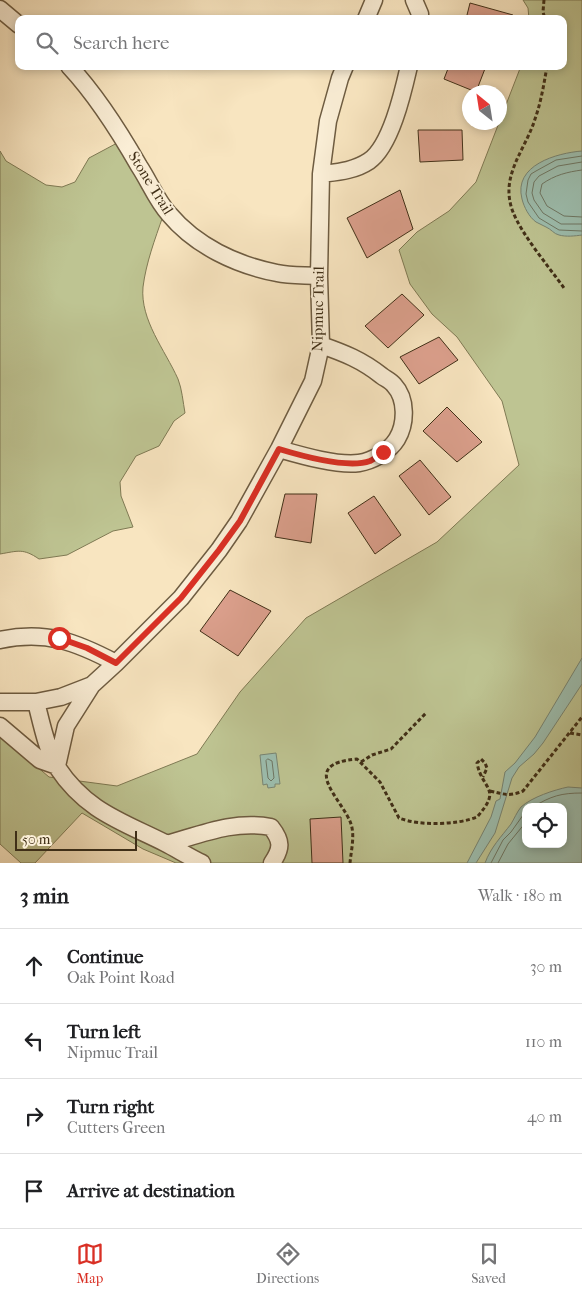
<!DOCTYPE html>
<meta charset="utf-8">
<style>
:root{--surface:#fff;--page:#f2f2f2;--text:#202124;--muted:#757577;--line:#e0e0e0;--accent:#d93025}
body{margin:0;font-family:"IM FELL French Canon",serif;background:var(--page);color:var(--text)}
.controls{position:absolute;right:15px;bottom:15px;display:grid;overflow:hidden;border-radius:10px;box-shadow:0 2px 8px #0003}
.controls button{width:45px;height:45px;display:grid;place-items:center;padding:0;border:0;border-bottom:1px solid var(--line);background:var(--surface);color:var(--text);font:25px sans-serif}
.compass{position:absolute;left:462px;top:85px;width:45px;height:45px;border-radius:50%;background:var(--surface);box-shadow:0 2px 8px #0003;rotate:330deg}
.scale{position:absolute;left:15px;bottom:12px;width:122px;box-sizing:border-box;padding-left:5px;border:2px solid #402f17;border-top:0;font-size:14px;line-height:18px;white-space:nowrap;color:#402f17;-webkit-text-stroke:4px #faeed6;paint-order:stroke}
.stop{position:absolute;width:15px;height:15px;margin:-11px;border:4px solid #d93025;border-radius:50%;background:#fff}
.stop.end{background:#d93025;border-color:#fff;box-shadow:0 1px 5px #0008}
.list{margin:0;padding:0;list-style:none}
h2{display:flex;justify-content:space-between;align-items:center;height:65px;margin:0;padding:0 20px;font-size:21px}
h2 small{font-size:16px;font-weight:400;color:var(--muted)}
.list li{display:grid;grid-template-columns:32px 1fr auto;gap:15px;align-items:center;box-sizing:border-box;height:75px;padding:0 20px;border-top:1px solid var(--line)}
.list b{display:block;font-size:19px;white-space:nowrap}
.list p{margin:0;font-size:16px;white-space:nowrap;color:var(--muted)}
.list em{font-size:16px;font-style:normal;color:var(--muted)}
.icon{flex:none;width:28px;height:28px;fill:none;stroke:currentColor;stroke-width:2;stroke-linecap:round;stroke-linejoin:round}
.map{position:relative;flex:none;width:582px;height:863px;overflow:hidden}
.search{position:absolute;background:var(--surface);box-shadow:0 2px 8px #0003;left:15px;right:15px;top:15px;height:55px;display:flex;align-items:center;gap:12px;box-sizing:border-box;padding:0 18px;border-radius:10px;color:var(--muted);font-size:19px}
.sheet{height:365px;background:var(--surface)}
nav{display:flex;justify-content:space-around;align-items:center;box-sizing:border-box;height:70px;border-top:1px solid var(--line);background:var(--surface);font-size:14px;color:var(--muted)}
nav a{display:grid;justify-items:center;gap:2px}
nav .on{color:var(--accent)}
.map>svg:first-child{display:block}
.green{fill:#bec492;stroke:#7f7a54;fill-rule:evenodd}
.water{fill:#9dbfb0;stroke:#788573;fill-rule:evenodd}
.lines{fill:none;stroke-linecap:round;stroke-linejoin:round}
.shore{stroke:#6e7764;stroke-width:1}
.building{fill:#dca08d;stroke:#402f17}
.minor-casing{stroke:#6e5c41;stroke-width:19}
.path{stroke:#402f17;stroke-width:3;stroke-dasharray:4 2.5;stroke-linecap:butt}
.minor{stroke:#faeed6;stroke-width:16}
.route{stroke:#d93025;stroke-width:6}
.labels{text-anchor:middle;stroke-width:4;stroke-linejoin:round;paint-order:stroke}
.street-label{font-size:15px;fill:#402f17;stroke:#faeed6}
</style>
<div class="map">
<svg width="582" height="863" viewBox="0 0 582 863">
<rect width="100%" height="100%" fill="#f8e5c0"/>
<filter id="stains"><feTurbulence type="fractalNoise" baseFrequency=".004" numOctaves="4"/><feColorMatrix values="0 0 0 0 .2 0 0 0 0 .09 0 0 0 0 .02 0 0 0 .5 -.17"/></filter>
<radialGradient id="worn" r=".72"><stop offset=".6" stop-color="#630" stop-opacity="0"/><stop offset="1" stop-color="#630" stop-opacity=".3"/></radialGradient>
<path class="green" d="M523,0H582V863H176L143,849L82,813L35,863H21L0,844V735L49,777L117,786L197,754L240,692L306,618L437,542L519,465L502,401L457,337L432,314L410,284L399,250L417,232L449,211L476,182L521,66H563V19H529L528,8ZM526,807H563V844H526Z
M119,142L163,216C155,239 146,263 143,287C140,320 165,350 178,379C182,389 183,402 185,413L174,421L159,446L136,456L120,482L121,496L133,527L113,531L67,555L39,559C23,548 18,551 0,554V151L6,161L46,185L62,187L75,182L89,158Z"/>
<path class="water" d="M582,151V235C575,236 566,237 559,235C554,234 551,229 546,227C543,225 539,224 536,222C529,217 524,207 522,199C513,165 557,153 582,151Z
M582,658V684L543,743L534,754L519,767L512,778L495,833L476,863H467L491,817L496,801L500,799L505,772L515,763L535,737Z
M276,753L280,784H275V787L268,788L267,784L263,785L260,755Z
M568,787L582,788V863H485C491,847 501,837 511,824C514,819 517,812 521,807C532,797 554,790 568,787ZM526,807H563V844H526Z"/>
<g class="lines">
<path class="shore" d="M582,156L556,160L536,171L531,174L528,180L526,194L528,202L539,218L559,230L582,231
M582,162L558,166L539,176L534,182L532,193L534,200L543,213L561,224H582
M582,170C567,172 555,175 542,184L540,193L547,206L564,216L582,217
M268,759L272,761L274,778L271,781L268,778L266,761Z
M533,807C551,796 561,793 582,793
M491,863L503,840L511,832L526,811
M498,863L508,844L526,822"/>
</g>
<path class="building" d="M470,3L513,15L512,19H466Z
M449,66H486L476,92L444,79Z
M418,130H462L463,160L420,162Z
M400,190L413,229L367,258L347,218Z
M402,294L424,315L388,348L365,326Z
M439,337L458,360L419,384L400,357Z
M447,407L482,442L457,462L423,431Z
M420,460L451,497L429,515L399,476Z
M285,494H317L311,543L275,537Z
M374,496L401,535L375,554L348,513Z
M230,590L271,611L238,656L200,631Z
M341,817L343,863H312L310,819Z"/>
<g class="lines">
<g class="minor-casing">
<path id="minor" d="M414,0L420,14V19
M0,9L19,25
M366,19L374,0
M69,66C97,96 119,131 139,166C149,181 157,201 169,214C196,246 236,265 277,273C290,276 305,275 319,276
M321,174C337,172 354,171 369,161C391,146 403,92 409,66
M279,449C300,455 337,466 359,463C372,461 389,452 397,439C406,424 407,399 394,385C391,381 386,379 382,376C362,360 344,353 321,345
M0,640C46,630 76,642 116,663
M0,702H36L61,697L92,685L116,663L181,598L219,550L239,521L279,449L313,381L321,345L319,276L321,174L328,121L340,78L345,66
M36,702C41,721 47,751 57,767C86,811 121,821 165,843C177,849 189,857 202,863
M0,726L40,760L57,766L66,726L92,685
M167,844C202,834 234,820 271,827C282,841 282,848 272,863"/>
</g>
<path class="path" d="M544,0L543,12L545,19
M547,66C544,84 541,102 535,119C525,151 499,176 513,212C522,235 549,267 564,288
M570,733L582,735
M361,762L372,755L391,749L426,713
M490,791C504,794 509,797 523,791L582,717
M350,863C351,851 355,836 351,824C342,798 297,764 357,759L380,782L399,818C419,826 457,825 477,817C503,788 482,790 477,763L481,759L485,763L487,768L483,777"/>
<use href="#minor" class="minor"/>
</g>
<g class="lines">
<path class="route" d="M59,638L87,648L116,663L181,598L219,550L240,521L279,449C302,456 347,469 370,461C374,459 379,455 383,452"/>
</g>
<g class="labels">
<g class="street-label">
<text transform="translate(151 183) rotate(58)" y="5">Stone Trail</text>
<text transform="translate(318 309) rotate(-89)" y="5">Nipmuc Trail</text>
</g>
</g>
<rect width="100%" height="100%" filter="url(#stains)"/>
<rect width="100%" height="100%" fill="url(#worn)"/>
</svg>
<div class="controls">
<button><svg class="icon" aria-label="locate" viewBox="0 0 24 24"><circle cx="12" cy="12" r="6"/><path d="M12 2v4M12 18v4M2 12h4M18 12h4"/></svg></button>
</div>
<svg class="compass" viewBox="-18 -18 36 36"><path d="M0-13l5 13h-10z" fill="#e53935"/><path d="M0 13l5-13h-10z" fill="#757577"/></svg>
<div class="scale">50 m</div>
<div class="stop" style="left:59px;top:638px"></div>
<div class="stop end" style="left:383px;top:452px"></div>
<div class="search"><svg class="icon" aria-label="search" viewBox="0 0 24 24"><circle cx="10" cy="10" r="6"/><path d="M15 15l6 6"/></svg>Search here</div>
</div>
<section class="sheet">
<h2>3 min<small>Walk · 180 m</small></h2>
<ul class="list">
<li><svg class="icon" aria-label="ahead" viewBox="0 0 24 24"><path d="M12 20V5M6 11l6-6 6 6"/></svg><div><b>Continue</b><p>Oak Point Road</p></div><em>30 m</em></li>
<li><svg class="icon" aria-label="left" viewBox="0 0 24 24"><path d="M17 20v-9H6M10 6l-5 5 5 5"/></svg><div><b>Turn left</b><p>Nipmuc Trail</p></div><em>110 m</em></li>
<li><svg class="icon" aria-label="right" viewBox="0 0 24 24"><path d="M7 20v-9h11M14 6l5 5-5 5"/></svg><div><b>Turn right</b><p>Cutters Green</p></div><em>40 m</em></li>
<li><svg class="icon" aria-label="arrive" viewBox="0 0 24 24"><path d="M6 21V4h12l-3 4 3 4H6"/></svg><div><b>Arrive at destination</b></div></li>
</ul>
</section>
<nav>
<a class="on"><svg class="icon" aria-label="map" viewBox="0 0 24 24"><path d="M3 6l6-2 6 2 6-2v14l-6 2-6-2-6 2zM9 4v14M15 6v14"/></svg>Map</a>
<a><svg class="icon" aria-label="directions" viewBox="0 0 24 24"><path d="M12 3l9 9-9 9-9-9zM9 14v-3h6M13 9l2 2-2 2"/></svg>Directions</a>
<a><svg class="icon" aria-label="saved" viewBox="0 0 24 24"><path d="M7 4h10v16l-5-4-5 4z"/></svg>Saved</a>
</nav>
